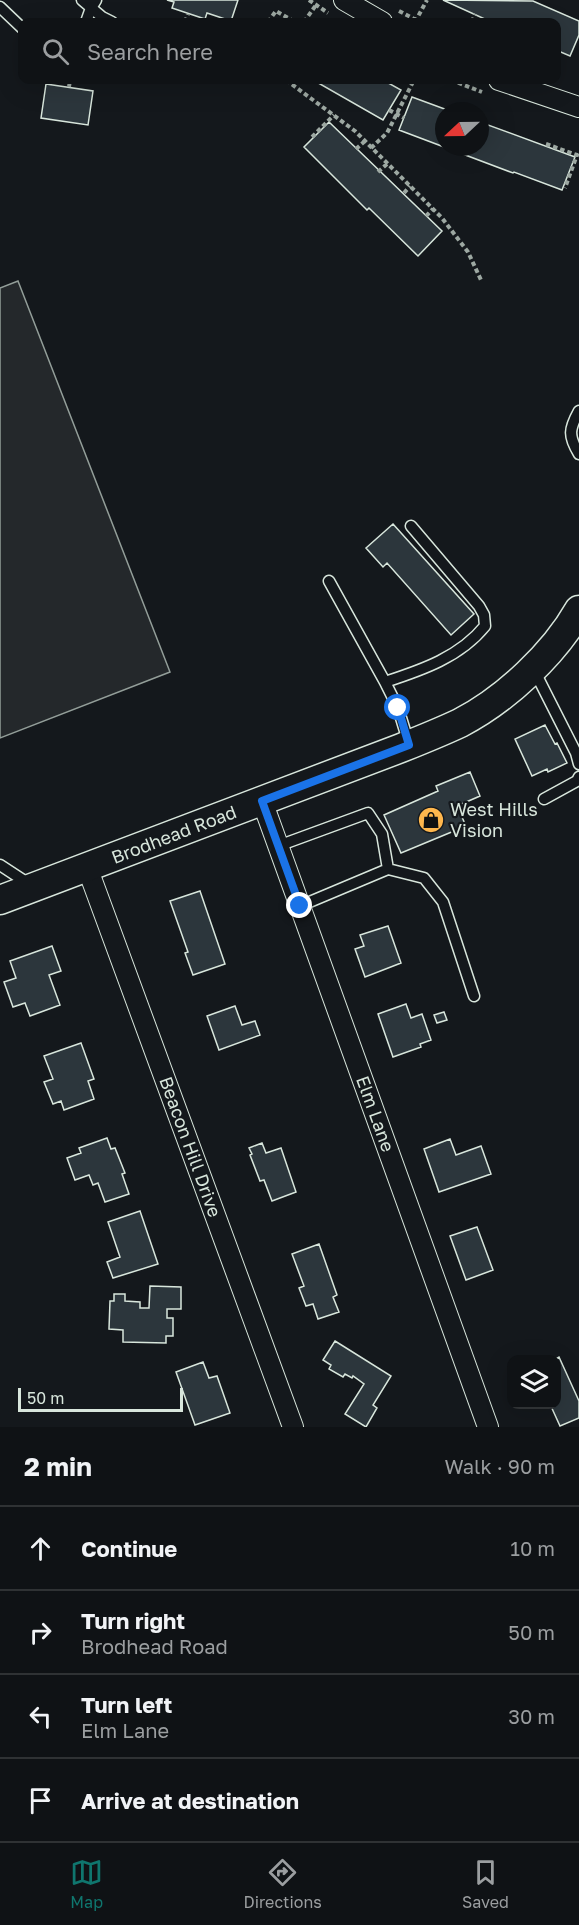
<!DOCTYPE html>
<meta charset="utf-8">
<style>
:root{--surface:#0f1215;--page:#1d2022;--text:#f1f3f6;--muted:#9b9ea0;--line:#2f3234;--accent:#0f766e}
body{margin:0;font-family:"Golos Text",sans-serif;background:var(--page);color:var(--text)}
.controls{position:absolute;right:18px;bottom:18px;display:grid;overflow:hidden;border-radius:12px;box-shadow:0 6px 24px #0002}
.controls button{width:54px;height:54px;display:grid;place-items:center;padding:0;border:0;border-bottom:2px solid var(--line);background:var(--surface);color:var(--text);font:30px sans-serif}
.compass{position:absolute;left:435px;top:102px;width:54px;height:54px;border-radius:50%;background:var(--surface);box-shadow:0 6px 24px #0002;rotate:248deg}
.scale{position:absolute;left:18px;bottom:15px;width:165px;box-sizing:border-box;padding-left:6px;border:3px solid #d8e6dc;border-top:0;font-size:16px;line-height:21px;white-space:nowrap;color:#d8e6dc;-webkit-text-stroke:4px #14181c;paint-order:stroke}
.stop{position:absolute;width:18px;height:18px;margin:-14px;border:4px solid #1a73e8;border-radius:50%;background:#fff}
.stop.end{background:#1a73e8;border-color:#fff;box-shadow:0 2px 6px #0008}
.list{margin:0;padding:0;list-style:none}
h2{display:flex;justify-content:space-between;align-items:center;height:78px;margin:0;padding:0 24px;font-size:26px}
h2 small{font-size:20px;font-weight:400;color:var(--muted)}
.list li{display:grid;grid-template-columns:39px 1fr auto;gap:18px;align-items:center;box-sizing:border-box;height:84px;padding:0 24px;border-top:2px solid var(--line)}
.list b{display:block;font-size:22px;white-space:nowrap}
.list p{margin:0;font-size:20px;white-space:nowrap;color:var(--muted)}
.list em{font-size:20px;font-style:normal;color:var(--muted)}
.icon{flex:none;width:33px;height:33px;fill:none;stroke:currentColor;stroke-width:2;stroke-linecap:round;stroke-linejoin:round}
.map{position:relative;flex:none;width:579px;height:1427px;overflow:hidden}
.search{position:absolute;background:var(--surface);box-shadow:0 6px 24px #0002;left:18px;right:18px;top:18px;height:66px;display:flex;align-items:center;gap:15px;box-sizing:border-box;padding:0 21px;border-radius:12px;color:var(--muted);font-size:22px}
.sheet{height:414px;background:var(--surface)}
nav{display:flex;justify-content:space-around;align-items:center;box-sizing:border-box;height:84px;border-top:2px solid var(--line);background:var(--surface);font-size:16px;color:var(--muted)}
nav a{display:grid;justify-items:center;gap:3px}
nav .on{color:var(--accent)}
.map>svg:first-child{display:block}
.parking{fill:#24282b;stroke:#939e99;stroke-width:1.5}
.building{fill:#2c363c;stroke:#d8e6dc;stroke-width:1.5}
.lines{fill:none;stroke-linecap:round;stroke-linejoin:round}
.lane-casing{stroke:#d8e6dc;stroke-width:13}
.street-casing{stroke:#d8e6dc;stroke-width:22}
.secondary-casing{stroke:#d8e6dc;stroke-width:31}
.path{stroke:#9da8a2;stroke-width:4;stroke-dasharray:4.5 3;stroke-linecap:butt}
.lane{stroke:#14181c;stroke-width:10}
.street{stroke:#14181c;stroke-width:20}
.secondary{stroke:#14181c;stroke-width:28}
.route{stroke:#1a73e8;stroke-width:8}
.labels{text-anchor:middle;stroke-width:4.5;stroke-linejoin:round;paint-order:stroke}
.poi-label{font-size:18px;fill:#d8e6dc;stroke:#14181c;text-anchor:start}
.street-label{font-size:18px;fill:#d8e6dc;stroke:#14181c}
</style>
<div class="map">
<svg width="579" height="1427" viewBox="0 0 579 1427">
<rect width="100%" height="100%" fill="#14181c"/>
<path class="parking" d="M18,281L170,672L0,738V288Z"/>
<path class="building" d="M167,0H238L231,21L207,13L205,19L172,8L174,2Z
M443,0L533,1L579,21V35L570,56L556,50V22H487V20Z
M313,80H383L401,90L383,120Z
M46,84L93,91L88,125L41,118Z
M412,97L450,111H444V147H480V122L575,157L562,190L514,172L513,173L399,130Z
M329,122L442,231L418,256L369,208L367,210L304,147Z
M393,524L474,614L451,635L387,563L383,567L366,548Z
M545,725L555,744L557,743L567,763L548,772L547,769L532,776L515,739Z
M470,772L480,796L457,806L466,826L401,853L384,815L438,791L436,786Z
M200,891L225,964L193,975L185,953L188,952L170,901Z
M388,926L401,963L365,977L355,949L364,946L360,935Z
M52,946L61,971L49,975L60,1005L30,1016L25,1003L13,1007L4,982L16,978L10,961Z
M406,1004L411,1018L422,1014L431,1040L420,1044L421,1047L393,1057L378,1014Z
M235,1006L242,1025L255,1021L260,1035L219,1050L207,1016Z
M444,1012L447,1020L437,1023L434,1015Z
M81,1043L94,1079L88,1081L94,1099L64,1110L61,1101L53,1104L44,1082L53,1079L44,1056Z
M107,1138L111,1149L115,1148L125,1173L122,1174L129,1194L105,1202L98,1183L93,1185L89,1175L75,1180L67,1158L81,1153L79,1148Z
M450,1139L456,1155L481,1146L491,1174L439,1192L424,1149Z
M262,1143L266,1153L281,1148L296,1192L272,1201L264,1180L260,1181L250,1155L252,1154L249,1148Z
M140,1211L158,1264L113,1278L107,1262L120,1257L108,1222Z
M477,1227L493,1270L466,1280L450,1236Z
M319,1244L337,1295L333,1297L339,1312L318,1319L313,1304L306,1306L299,1288L304,1286L292,1254Z
M150,1286L181,1287V1309H167V1318H173V1336H166V1343L123,1342V1330L109,1329L110,1301H114V1294H125V1301L140,1302V1308H149Z
M335,1341L391,1376L373,1405L377,1408L366,1427L345,1414L364,1384L353,1376L352,1378L345,1374L343,1377L329,1369L331,1365L323,1360Z
M559,1357L579,1401V1418L560,1426L550,1404H556V1360H554Z
M203,1362L209,1378L217,1376L230,1413L195,1425L176,1372Z"/>
<g class="lines">
<g class="lane-casing">
<path id="lane" d="M82,0L102,17L112,22
M0,7L22,28
M86,22L91,8L96,0
M579,411C569,429 568,436 579,454
M329,581L385,682L398,708L409,744
M534,670L576,753L579,764
M385,682C422,670 460,657 485,626L484,615L479,606L411,526
M544,799L577,781L579,777
M278,846L368,813L382,834L388,869L300,906
M0,865L29,884
M388,869L424,878L443,902L474,996"/>
</g>
<g class="street-casing">
<path id="street" d="M344,0L382,22
M499,80L579,107
M262,801L488,1427
M87,867L293,1427"/>
</g>
<g class="secondary-casing">
<path id="secondary" d="M0,900L401,748C421,740 441,732 460,723C506,699 554,654 579,610"/>
</g>
<path class="path" d="M309,0L328,13
M399,11L420,22
M185,22L188,14
M268,22L276,11L295,22
M304,22L316,5
M415,22L427,0
M472,22L475,14
M286,80L355,131L442,218L468,252L481,280
M451,80L482,92
M69,87L70,80
M389,110L404,118
M312,137L334,115
M546,144L577,155L565,188
M371,148L387,133L414,80
M356,149L365,141
M378,172L387,164
M404,193L410,186
M426,216L433,209"/>
<use href="#lane" class="lane"/>
<use href="#street" class="street"/>
<use href="#secondary" class="secondary"/>
</g>
<g class="lines">
<path class="route" d="M300,906L262,801L409,745L398,708"/>
</g>
<defs>
<g id="shop-disc" transform="scale(1.35)"><circle r="9.5" fill="#ffb74d" stroke="#14181c"/><path d="M-5-2.5h2.3a2.7 3.5 0 0 1 5.4 0H5L5.5 6h-11ZM-1.5-2.5h3a1.5 2.3 0 0 0-3 0Z" fill="#111"/></g>
</defs>
<g fill-rule="evenodd">
<use href="#shop-disc" x="431" y="820"/>
</g>
<g class="labels">
<g class="poi-label">
<text x="450" y="816">West Hills<tspan x="450" dy="21">Vision</tspan></text>
</g>
<g class="street-label">
<text transform="translate(174 835) rotate(-21)" y="6">Brodhead Road</text>
<text transform="translate(375 1114) rotate(70)" y="6">Elm Lane</text>
<text transform="translate(190 1147) rotate(70)" y="6">Beacon Hill Drive</text>
</g>
</g>
</svg>
<div class="controls">
<button><svg class="icon" aria-label="layers" viewBox="0 0 24 24"><path d="M12 4l9 5-9 5-9-5zM3 14l9 5 9-5"/></svg></button>
</div>
<svg class="compass" viewBox="-18 -18 36 36"><path d="M0-13l5 13h-10z" fill="#e53935"/><path d="M0 13l5-13h-10z" fill="#9b9ea0"/></svg>
<div class="scale">50 m</div>
<div class="stop" style="left:398px;top:708px"></div>
<div class="stop end" style="left:300px;top:906px"></div>
<div class="search"><svg class="icon" aria-label="search" viewBox="0 0 24 24"><circle cx="10" cy="10" r="6"/><path d="M15 15l6 6"/></svg>Search here</div>
</div>
<section class="sheet">
<h2>2 min<small>Walk · 90 m</small></h2>
<ul class="list">
<li><svg class="icon" aria-label="ahead" viewBox="0 0 24 24"><path d="M12 20V5M6 11l6-6 6 6"/></svg><div><b>Continue</b></div><em>10 m</em></li>
<li><svg class="icon" aria-label="right" viewBox="0 0 24 24"><path d="M7 20v-9h11M14 6l5 5-5 5"/></svg><div><b>Turn right</b><p>Brodhead Road</p></div><em>50 m</em></li>
<li><svg class="icon" aria-label="left" viewBox="0 0 24 24"><path d="M17 20v-9H6M10 6l-5 5 5 5"/></svg><div><b>Turn left</b><p>Elm Lane</p></div><em>30 m</em></li>
<li><svg class="icon" aria-label="arrive" viewBox="0 0 24 24"><path d="M6 21V4h12l-3 4 3 4H6"/></svg><div><b>Arrive at destination</b></div></li>
</ul>
</section>
<nav>
<a class="on"><svg class="icon" aria-label="map" viewBox="0 0 24 24"><path d="M3 6l6-2 6 2 6-2v14l-6 2-6-2-6 2zM9 4v14M15 6v14"/></svg>Map</a>
<a><svg class="icon" aria-label="directions" viewBox="0 0 24 24"><path d="M12 3l9 9-9 9-9-9zM9 14v-3h6M13 9l2 2-2 2"/></svg>Directions</a>
<a><svg class="icon" aria-label="saved" viewBox="0 0 24 24"><path d="M7 4h10v16l-5-4-5 4z"/></svg>Saved</a>
</nav>
